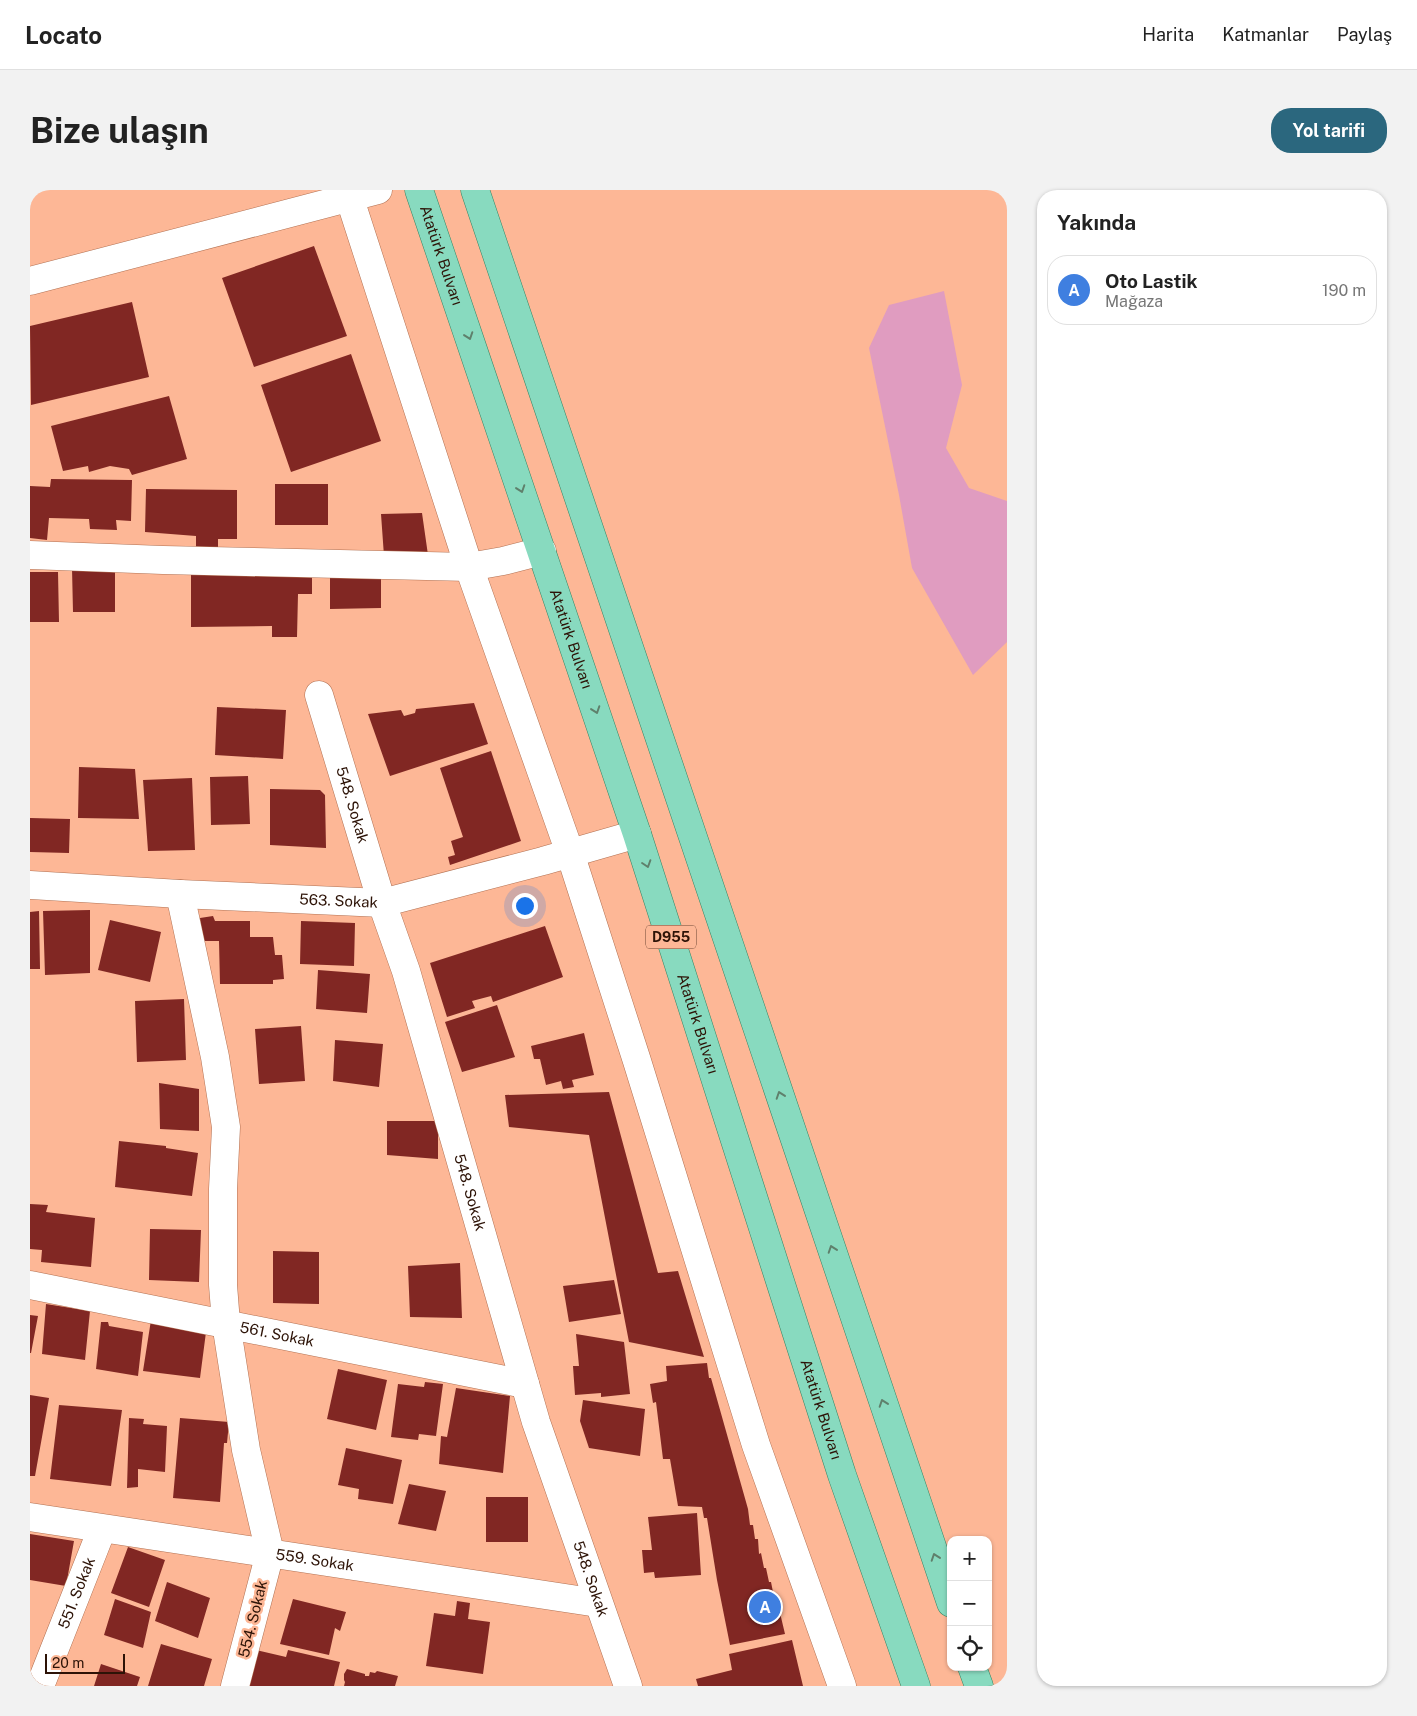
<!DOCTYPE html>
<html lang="tr">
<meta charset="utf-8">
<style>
:root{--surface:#fff;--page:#f2f2f2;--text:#222;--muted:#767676;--line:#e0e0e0;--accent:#2b677e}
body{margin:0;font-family:"Public Sans",sans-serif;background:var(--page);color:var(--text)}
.controls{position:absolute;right:15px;bottom:15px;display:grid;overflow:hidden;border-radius:10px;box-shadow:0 1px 4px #0004}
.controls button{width:45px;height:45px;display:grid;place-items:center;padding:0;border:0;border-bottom:1px solid var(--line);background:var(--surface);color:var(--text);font:25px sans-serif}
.scale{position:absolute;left:15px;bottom:12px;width:80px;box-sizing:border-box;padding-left:5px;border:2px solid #2d1307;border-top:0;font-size:14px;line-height:18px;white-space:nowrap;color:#2d1307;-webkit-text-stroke:4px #fdb796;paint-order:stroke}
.you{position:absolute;left:494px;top:715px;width:18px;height:18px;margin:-12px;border:4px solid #fff;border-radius:50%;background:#1a73e8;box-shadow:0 0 0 8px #1a73e833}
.badge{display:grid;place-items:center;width:32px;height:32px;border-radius:50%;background:var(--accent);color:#fff;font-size:16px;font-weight:700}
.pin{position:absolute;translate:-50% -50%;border:2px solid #fff;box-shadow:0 1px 5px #0006}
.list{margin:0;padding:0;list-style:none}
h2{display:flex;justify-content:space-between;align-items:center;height:65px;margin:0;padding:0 20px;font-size:21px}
h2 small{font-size:16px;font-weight:400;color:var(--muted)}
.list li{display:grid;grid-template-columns:32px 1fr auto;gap:15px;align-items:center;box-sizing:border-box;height:70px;margin:0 10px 10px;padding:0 10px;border:1px solid var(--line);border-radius:20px}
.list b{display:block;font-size:19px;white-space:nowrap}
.list p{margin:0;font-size:16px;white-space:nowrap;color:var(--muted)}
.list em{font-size:16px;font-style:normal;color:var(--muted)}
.icon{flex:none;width:28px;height:28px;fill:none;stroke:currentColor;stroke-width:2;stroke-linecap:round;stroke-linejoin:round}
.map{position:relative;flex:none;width:977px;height:1496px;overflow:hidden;border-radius:20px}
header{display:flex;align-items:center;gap:30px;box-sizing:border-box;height:70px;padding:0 25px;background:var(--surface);border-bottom:1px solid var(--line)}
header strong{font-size:24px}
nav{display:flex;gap:28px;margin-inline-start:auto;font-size:18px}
.intro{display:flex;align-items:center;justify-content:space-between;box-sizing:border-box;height:120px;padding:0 30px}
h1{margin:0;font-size:35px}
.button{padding:12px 22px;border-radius:20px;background:var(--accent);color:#fff;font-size:18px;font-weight:700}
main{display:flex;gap:30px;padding:0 30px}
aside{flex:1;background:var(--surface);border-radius:20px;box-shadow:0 1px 4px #0004}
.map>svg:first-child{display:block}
.green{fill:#e09cc0}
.building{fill:#812723}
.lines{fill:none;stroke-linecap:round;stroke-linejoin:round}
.minor-casing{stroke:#b27152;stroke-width:29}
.primary-casing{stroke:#358463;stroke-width:29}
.minor{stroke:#fff;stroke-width:28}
.primary{stroke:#88dabf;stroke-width:28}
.oneway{stroke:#5f806c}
.labels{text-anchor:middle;stroke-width:5;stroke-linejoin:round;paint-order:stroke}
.shield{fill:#fdb796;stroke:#6b4432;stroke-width:1}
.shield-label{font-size:14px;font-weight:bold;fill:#2d1307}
.street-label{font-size:15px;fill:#2d1307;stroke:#fdb796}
</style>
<header>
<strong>Locato</strong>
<nav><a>Harita</a><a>Katmanlar</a><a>Paylaş</a></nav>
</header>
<div class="intro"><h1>Bize ulaşın</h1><a class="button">Yol tarifi</a></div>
<main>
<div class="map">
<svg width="977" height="1496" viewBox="0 0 977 1496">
<rect width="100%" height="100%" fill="#fdb796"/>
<path class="green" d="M914,101L932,195L916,258L939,298L977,311V452L943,485L882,378L869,305L839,158L859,115Z"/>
<path class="building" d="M284,56L317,146L224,177L192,88Z
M102,112L119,187L1,215L0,136Z
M321,164L351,251L261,282L231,195Z
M139,206L157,269L102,285L99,279L80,276L59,282L58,276L33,281L21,236Z
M21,289L102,290L101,331L86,330L87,340L60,339L59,329L19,328L17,350L0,348V296L20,297Z
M245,294H298V335H245Z
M116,299L207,300V349H188V364H166V346L115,342Z
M392,323L398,365L354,366L351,324Z
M42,378H85V422H43Z
M161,380L282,382V404H268L267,447H242V436L161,437Z
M0,382H28L29,432H0Z
M300,383H351V418L300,419Z
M444,513L458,554L360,586L338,524L371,520L374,526L385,523L386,519Z
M187,517L256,520L253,569L185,565Z
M461,561L491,651L420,675L418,667L425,665L421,651L433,647L410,578Z
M49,577L105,579L109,629L48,628Z
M218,586L220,634L181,635L180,587Z
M162,588L165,660L118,661L113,590Z
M240,599L290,600L295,605L296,658L240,655Z
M0,628L40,629L39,663L0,662Z
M60,720V783L15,785L13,721Z
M9,721L10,779H0V722Z
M183,726L185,731H220V747H243L245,765H252L254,789L243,790V794H190L189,751H172L170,728Z
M80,730L131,742L120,792L68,780Z
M271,731L325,733L324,776L270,774Z
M515,736L533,787L463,812L461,806L442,811L445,818L417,827L400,773Z
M288,780L340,784L337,823L286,819Z
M154,809L156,870L107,872L105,811Z
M467,815L485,867L432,882L415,832Z
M271,836L275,891L229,894L225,839Z
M554,843L564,885L542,890L544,897L533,899L531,891L516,895L510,869H504L501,856Z
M305,850L353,854L349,897L303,891Z
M129,893L169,899V941L130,939Z
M579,902L628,1083L648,1081L674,1167L599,1152L559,945L479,937L475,905Z
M357,931H408V969L357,965Z
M89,951L136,956V958L168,963L162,1006L85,997Z
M0,1014L18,1015L16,1022L65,1028L61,1077L11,1072L12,1060L0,1059Z
M120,1039L171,1040L169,1092L119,1090Z
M243,1061L289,1062V1114L243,1113Z
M430,1073L432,1128L380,1127L378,1076Z
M584,1090L591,1124L539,1132L533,1096Z
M16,1114L60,1121L55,1170L12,1164Z
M0,1125L8,1126L1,1163H0Z
M121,1130L176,1142L170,1188L113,1181Z
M71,1132H78L79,1136L113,1142L108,1186L66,1179Z
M546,1144L594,1152L600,1204L571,1207V1203L545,1205L543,1176H549Z
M677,1173L679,1188H681L718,1319L720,1335H723L725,1349H728L729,1364L731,1363L734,1378H736L739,1392H741L744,1407L746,1406L755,1444L700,1455L687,1390L677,1328H674L672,1317L648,1316L640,1269H633L626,1212L623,1213L620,1194L637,1191L636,1176Z
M308,1179L357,1190L346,1240L297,1229Z
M395,1192L413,1194L406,1246L389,1244L388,1250L361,1247L368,1194L394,1197Z
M426,1198L480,1206L473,1283L409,1274L411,1246L417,1247Z
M0,1205L19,1208L5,1286H0Z
M553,1210L615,1219L610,1266L559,1258L550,1231Z
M29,1215L92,1220L81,1296L20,1289Z
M99,1228L114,1229L113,1234L137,1236L135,1282L108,1279V1297L97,1298Z
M150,1228L199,1232L197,1253H194L190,1312L143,1308Z
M316,1258L372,1270L363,1314L328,1309L329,1299L308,1295Z
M379,1294L416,1301L406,1341L368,1334Z
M456,1307H498V1352H456Z
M667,1323L671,1385L625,1388L624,1382L614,1383L612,1360H622L618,1327Z
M0,1344L44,1351L36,1396L0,1390Z
M98,1357L135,1370L119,1417L81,1403Z
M137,1392L180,1408L168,1448L125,1431Z
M85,1409L121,1422L113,1458L74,1445Z
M263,1409L316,1422L310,1441L305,1438L299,1465L250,1454Z
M427,1411L440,1413L438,1429L460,1432L453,1484L396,1476L404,1423L425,1426Z
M762,1450L773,1496H668L666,1489L702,1480L699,1464Z
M131,1454L182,1469L174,1496H118Z
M226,1460L256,1467L258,1460L310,1472L304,1496H218Z
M71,1474L110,1487L107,1496H64Z
M317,1479L335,1484V1486H339L340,1482L345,1483L347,1481L368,1486L365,1496H314L315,1492L314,1490V1484Z"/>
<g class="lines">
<g class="minor-casing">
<g id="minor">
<path d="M317,0L439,377L540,663L607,871L726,1255L812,1496"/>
<path d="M0,91L348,0"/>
<path d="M0,365L133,370L439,377L473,371L512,361"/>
<path id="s1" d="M289,505L352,713L376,781L506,1232L598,1496"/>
<path id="s2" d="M0,695L150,704L352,713L513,671L607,644"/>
<path d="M150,704L185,867L196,937L193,999V1095L196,1133L216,1260L240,1363L205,1496"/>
<path id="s3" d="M0,1095L495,1194"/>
<path id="s4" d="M0,1327L568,1413"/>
<path id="s5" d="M10,1496L72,1339"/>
</g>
</g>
<g class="primary-casing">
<g id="primary">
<path id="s6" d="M389,0L607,644L812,1285L886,1496"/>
<path d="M445,0L921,1413"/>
<path d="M942,1477L949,1496"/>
</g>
</g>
<use href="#minor" class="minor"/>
<use href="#primary" class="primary"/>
</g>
<defs><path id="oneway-chevron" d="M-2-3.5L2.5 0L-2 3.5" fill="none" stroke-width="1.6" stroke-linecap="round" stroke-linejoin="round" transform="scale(1.25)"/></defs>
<g class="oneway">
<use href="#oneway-chevron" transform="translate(439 146) rotate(71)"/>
<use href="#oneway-chevron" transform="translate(491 299) rotate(71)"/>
<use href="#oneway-chevron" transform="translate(566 520) rotate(71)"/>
<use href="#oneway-chevron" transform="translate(617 674) rotate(72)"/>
<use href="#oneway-chevron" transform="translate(750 905) rotate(-109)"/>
<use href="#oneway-chevron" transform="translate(802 1059) rotate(-109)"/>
<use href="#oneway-chevron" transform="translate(853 1213) rotate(-109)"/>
<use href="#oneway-chevron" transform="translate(905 1367) rotate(-109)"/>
</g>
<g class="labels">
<rect class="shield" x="616" y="735.5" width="50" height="23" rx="4"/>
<g class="shield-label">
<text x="641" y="752">D955</text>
</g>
<g class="street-label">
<text dy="5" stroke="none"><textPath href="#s6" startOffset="69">Atatürk Bulvarı</textPath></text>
<text dy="5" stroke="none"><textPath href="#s6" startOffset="474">Atatürk Bulvarı</textPath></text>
<text dy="5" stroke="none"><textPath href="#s1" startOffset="115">548. Sokak</textPath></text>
<text dy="5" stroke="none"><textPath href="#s2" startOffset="309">563. Sokak</textPath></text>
<text dy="5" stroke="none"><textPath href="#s6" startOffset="879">Atatürk Bulvarı</textPath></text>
<text dy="5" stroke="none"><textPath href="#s1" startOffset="520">548. Sokak</textPath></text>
<text dy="5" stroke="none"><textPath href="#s3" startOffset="252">561. Sokak</textPath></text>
<text dy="5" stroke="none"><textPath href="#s6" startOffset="1284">Atatürk Bulvarı</textPath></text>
<text dy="5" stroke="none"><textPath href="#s4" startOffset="288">559. Sokak</textPath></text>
<text dy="5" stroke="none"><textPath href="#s1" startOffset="925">548. Sokak</textPath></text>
<text dy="5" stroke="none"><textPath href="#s5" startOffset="100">551. Sokak</textPath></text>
<text transform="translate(223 1429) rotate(-76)" y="5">554. Sokak</text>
</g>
</g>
</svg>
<div class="controls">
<button>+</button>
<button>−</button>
<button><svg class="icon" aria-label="locate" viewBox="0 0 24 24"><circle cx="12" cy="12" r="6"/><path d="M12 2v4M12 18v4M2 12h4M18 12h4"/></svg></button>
</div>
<div class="scale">20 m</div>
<div class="you"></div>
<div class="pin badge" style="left:735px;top:1417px;background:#3f7fe0">A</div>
</div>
<aside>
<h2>Yakında<small></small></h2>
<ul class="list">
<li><span class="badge" style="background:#3f7fe0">A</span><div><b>Oto Lastik</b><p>Mağaza</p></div><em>190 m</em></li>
</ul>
</aside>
</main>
